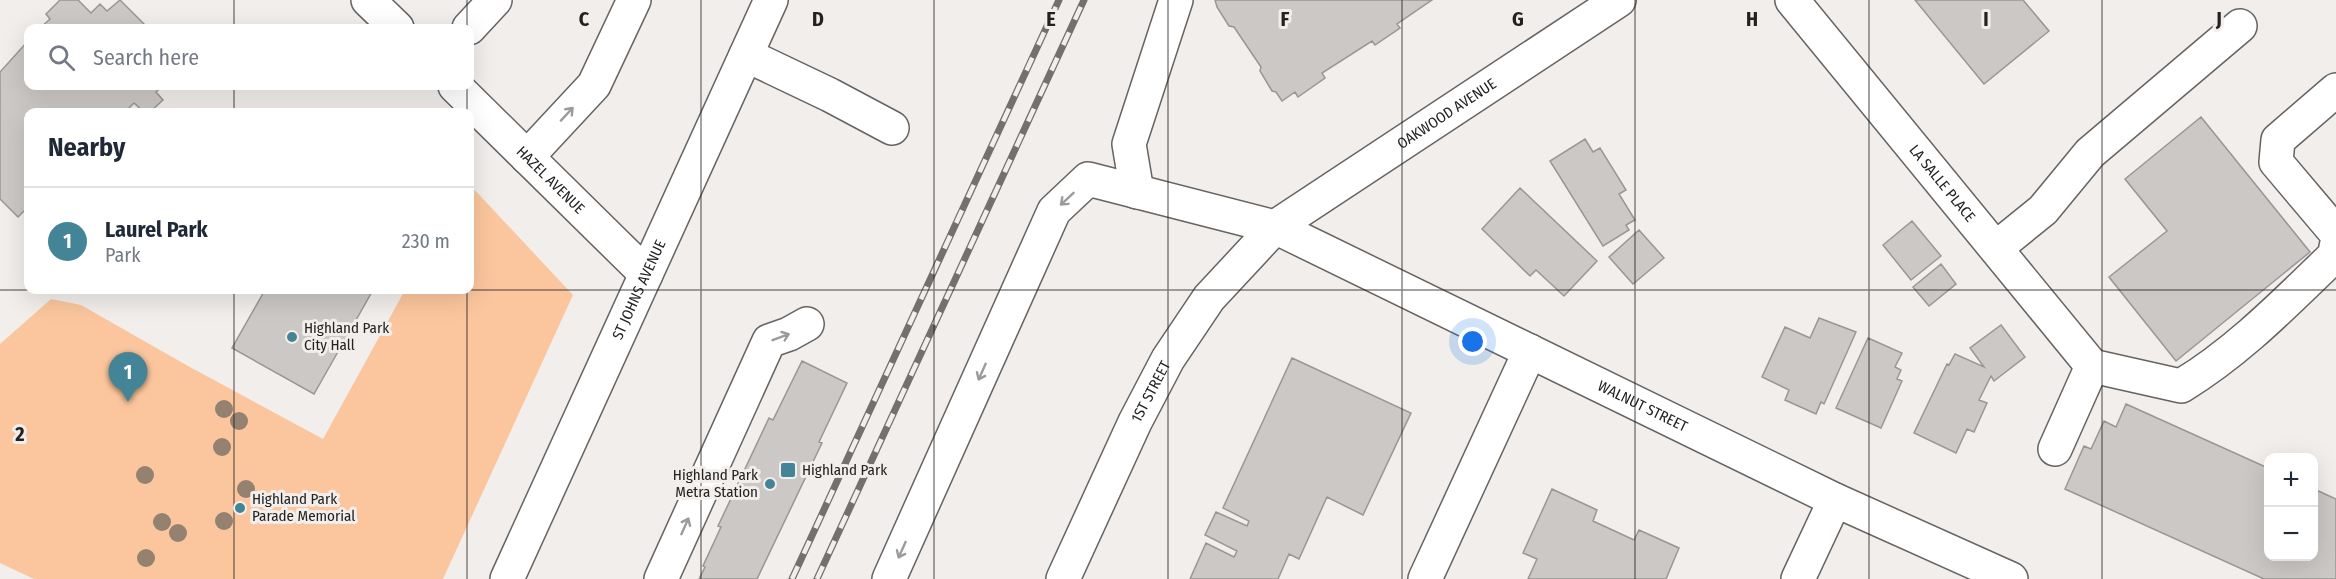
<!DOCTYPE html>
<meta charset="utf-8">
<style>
:root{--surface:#fff;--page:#f6f6f7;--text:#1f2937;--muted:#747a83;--line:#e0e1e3;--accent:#438596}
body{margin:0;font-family:"Fira Sans Condensed",sans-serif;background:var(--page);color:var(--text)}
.controls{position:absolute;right:18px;bottom:18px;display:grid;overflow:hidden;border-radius:12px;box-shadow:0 6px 24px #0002}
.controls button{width:54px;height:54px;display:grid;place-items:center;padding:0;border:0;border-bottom:2px solid var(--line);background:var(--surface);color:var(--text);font:30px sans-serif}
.you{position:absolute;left:1473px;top:342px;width:21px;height:21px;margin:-15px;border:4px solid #fff;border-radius:50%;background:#1a73e8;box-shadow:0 0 0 9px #1a73e833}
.badge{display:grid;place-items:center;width:39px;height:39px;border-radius:50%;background:var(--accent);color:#fff;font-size:20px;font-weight:700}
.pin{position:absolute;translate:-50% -50px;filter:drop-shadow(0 2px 3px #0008)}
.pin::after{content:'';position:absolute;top:32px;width:21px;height:18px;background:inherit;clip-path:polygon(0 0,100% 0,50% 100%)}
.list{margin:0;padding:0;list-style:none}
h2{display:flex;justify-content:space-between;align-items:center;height:78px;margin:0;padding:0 24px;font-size:26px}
h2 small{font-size:20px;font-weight:400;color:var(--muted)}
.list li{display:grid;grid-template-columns:39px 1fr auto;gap:18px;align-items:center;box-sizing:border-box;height:108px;padding:0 24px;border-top:2px solid var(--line)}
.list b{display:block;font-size:22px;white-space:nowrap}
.list p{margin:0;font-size:20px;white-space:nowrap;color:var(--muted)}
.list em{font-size:20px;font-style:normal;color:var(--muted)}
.icon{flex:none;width:33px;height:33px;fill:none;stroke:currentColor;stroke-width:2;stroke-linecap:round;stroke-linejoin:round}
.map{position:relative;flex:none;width:2336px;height:579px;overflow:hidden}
.search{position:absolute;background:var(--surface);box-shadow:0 6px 24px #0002;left:24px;top:24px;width:450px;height:66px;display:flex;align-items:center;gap:15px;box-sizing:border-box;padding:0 21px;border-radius:12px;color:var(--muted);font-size:22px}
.panel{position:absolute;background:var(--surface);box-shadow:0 6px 24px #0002;left:24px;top:108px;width:450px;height:186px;border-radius:12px}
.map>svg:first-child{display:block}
.green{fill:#fbc69d}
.building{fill:#cbc8c5;stroke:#999694;stroke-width:1.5}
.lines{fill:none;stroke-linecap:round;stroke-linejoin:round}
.minor-casing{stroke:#666361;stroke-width:36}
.minor{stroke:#fff;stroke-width:33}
.rail-casing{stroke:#73716f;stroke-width:7}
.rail{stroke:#f1eeeb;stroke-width:4.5;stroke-dasharray:14;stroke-linecap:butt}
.tree{fill:#948170}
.oneway{stroke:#9c9b9b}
.grid{fill:none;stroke:#232121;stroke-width:1.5;stroke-opacity:0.55}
.poi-dot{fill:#438596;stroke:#f1eeeb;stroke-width:2}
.labels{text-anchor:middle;stroke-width:6;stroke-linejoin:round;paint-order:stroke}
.street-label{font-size:15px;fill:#232121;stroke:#f1eeeb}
.poi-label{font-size:15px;fill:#232121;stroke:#f1eeeb;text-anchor:start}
.grid-label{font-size:20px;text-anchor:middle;font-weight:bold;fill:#232121;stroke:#f1eeeb;stroke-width:6;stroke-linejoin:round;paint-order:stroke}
</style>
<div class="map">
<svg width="2336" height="579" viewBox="0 0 2336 579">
<rect width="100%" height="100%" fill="#f1eeeb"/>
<path class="green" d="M470,185L573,295L443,579H34L0,563V344L51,299L81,305L188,366L323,439L405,290H470Z"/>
<path class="building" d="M60,0H78L91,13L100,4L107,11L120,0L148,28H40L50,19L46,14Z
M1215,0H1432L1397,24L1400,28L1375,45L1372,41L1322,73L1325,78L1298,97L1295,92L1282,101L1276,92L1272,91L1260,71L1261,67L1234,27L1229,26L1217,7Z
M1915,0H2023L2049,31L1984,84Z
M28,41V86H163L156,92L163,100L150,112H144L134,103L125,112H28V207L18,217L0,199V72Z
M2201,117L2310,252L2176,361L2109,277L2167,231L2125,179Z
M1585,139L1593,152L1600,148L1626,190L1619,194L1635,220L1626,225L1629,230L1603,246L1550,161Z
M1520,188L1597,261L1564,296L1536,270L1530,276L1482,229Z
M1912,221L1941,256L1911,280L1883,245Z
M1639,230L1664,258L1633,284L1609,257Z
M1941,264L1956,284L1929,306L1913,287Z
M265,290H373L314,394L232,348Z
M1819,318L1856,332L1824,404L1821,402L1816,414L1785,400L1789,390L1762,377L1785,327L1810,338Z
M2001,325L2025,357L1994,381L1991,376L1979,400L1987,403L1974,432L1967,429L1956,453L1914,433L1947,364L1949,365L1955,354L1984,367L1970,348Z
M1868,338L1902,353L1895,367L1901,370L1897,379L1902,381L1881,428L1836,408Z
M1292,358L1411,413L1363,515L1327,497L1299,559L1289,554L1278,579H1190L1206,543L1234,557L1237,551L1205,535L1216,512L1247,526L1249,521L1223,508Z
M802,361L847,383L819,442L822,443L757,579H699L705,567L703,566L721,527L718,526L769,418L773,420Z
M2126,404L2268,468V556H2314V489L2336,499V579H2264L2065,489L2084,446L2091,449L2104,421L2116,427Z
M1552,489L1597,510L1593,521L1634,540L1639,530L1679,548L1666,579H1528L1537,559L1523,553Z"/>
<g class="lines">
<g class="minor-casing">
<g id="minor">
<path d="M368,0L397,28"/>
<path id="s1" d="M1792,0L2092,366"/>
<path d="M469,28L495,0"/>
<path d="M746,55L830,95L892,128"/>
<path id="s2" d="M455,86L646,274"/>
<path d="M2336,90L2278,140L2276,162L2336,233"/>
<path d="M527,157L594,85L634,0"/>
<path d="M1137,192L1129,144L1176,0"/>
<path d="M1996,248L2043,210L2090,153L2240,26"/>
<path d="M2092,366L2181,386C2239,351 2287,301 2335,255L2336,247"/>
<path d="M2055,449L2092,366"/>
<path id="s3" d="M507,579L771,0"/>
<path d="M661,579L769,341L789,334L807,324"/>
<path id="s4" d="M889,579L1054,211L1088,179L1275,227L1835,500L2011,579"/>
<path id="s5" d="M1063,579L1135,422L1168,359L1209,298L1275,227L1619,0"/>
<path d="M1425,579L1530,351"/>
<path d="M1798,579L1835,500"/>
</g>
</g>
<use href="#minor" class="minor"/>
<g class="rail-casing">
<path id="rail" d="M792,579L1059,0
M817,579L1084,0"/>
</g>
<use href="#rail" class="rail"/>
</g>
<g class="tree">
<circle cx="224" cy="409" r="9"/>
<circle cx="239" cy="421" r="9"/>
<circle cx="222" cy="447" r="9"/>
<circle cx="145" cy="475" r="9"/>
<circle cx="246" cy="489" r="9"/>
<circle cx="224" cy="521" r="9"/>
<circle cx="162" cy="522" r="9"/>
<circle cx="178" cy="533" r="9"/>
<circle cx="146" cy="558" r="9"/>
</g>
<defs><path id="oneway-shaft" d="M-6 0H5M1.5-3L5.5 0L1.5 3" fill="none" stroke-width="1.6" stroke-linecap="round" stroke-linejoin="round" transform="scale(1.5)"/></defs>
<g class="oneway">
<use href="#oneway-shaft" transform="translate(567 114) rotate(-47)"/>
<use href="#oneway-shaft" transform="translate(1067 199) rotate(137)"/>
<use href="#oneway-shaft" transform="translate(781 337) rotate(-21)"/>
<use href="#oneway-shaft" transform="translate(982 372) rotate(114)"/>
<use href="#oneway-shaft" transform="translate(685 526) rotate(-66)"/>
<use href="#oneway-shaft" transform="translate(902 550) rotate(114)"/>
</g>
<path class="grid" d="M234,0V28M467,0V28M701,0V579M934,0V579M1168,0V579M1402,0V579M1635,0V579M1869,0V579M2102,0V579M234,86V112M467,86V112M0,290H28M28,290H470M234,290V579M467,290V579M470,290H2336"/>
<g class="poi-dot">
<circle cx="292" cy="337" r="6"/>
<rect x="780" y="462" width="16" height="16" rx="3"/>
<circle cx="770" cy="484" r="6"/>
<circle cx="240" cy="508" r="6"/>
</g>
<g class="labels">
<g class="street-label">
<text dy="5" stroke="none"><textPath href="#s5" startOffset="620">OAKWOOD AVENUE</textPath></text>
<text dy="5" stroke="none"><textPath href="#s2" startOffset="134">HAZEL AVENUE</textPath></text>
<text dy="5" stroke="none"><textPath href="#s1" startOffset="237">LA SALLE PLACE</textPath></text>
<text dy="5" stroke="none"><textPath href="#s3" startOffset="318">ST JOHNS AVENUE</textPath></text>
<text dy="5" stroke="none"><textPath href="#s5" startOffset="207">1ST STREET</textPath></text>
<text dy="5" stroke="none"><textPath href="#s4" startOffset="1052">WALNUT STREET</textPath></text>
</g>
<g class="poi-label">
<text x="304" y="333">Highland Park<tspan x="304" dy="17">City Hall</tspan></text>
<text x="802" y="475">Highland Park</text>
<text x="758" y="480" text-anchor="end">Highland Park<tspan x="758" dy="17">Metra Station</tspan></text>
<text x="252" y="504">Highland Park<tspan x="252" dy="17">Parade Memorial</tspan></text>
</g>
</g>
<g class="grid-label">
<text x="584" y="26">C</text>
<text x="818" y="26">D</text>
<text x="1051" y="26">E</text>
<text x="1285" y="26">F</text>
<text x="1518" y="26">G</text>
<text x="1752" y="26">H</text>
<text x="1986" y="26">I</text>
<text x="2219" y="26">J</text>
<text x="20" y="441">2</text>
</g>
</svg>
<div class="controls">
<button>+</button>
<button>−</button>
</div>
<div class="you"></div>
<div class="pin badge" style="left:128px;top:402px">1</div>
<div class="search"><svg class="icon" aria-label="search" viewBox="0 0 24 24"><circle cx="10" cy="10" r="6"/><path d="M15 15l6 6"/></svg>Search here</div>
<section class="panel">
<h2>Nearby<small></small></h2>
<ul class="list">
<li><span class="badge">1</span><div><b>Laurel Park</b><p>Park</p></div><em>230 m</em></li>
</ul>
</section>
</div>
